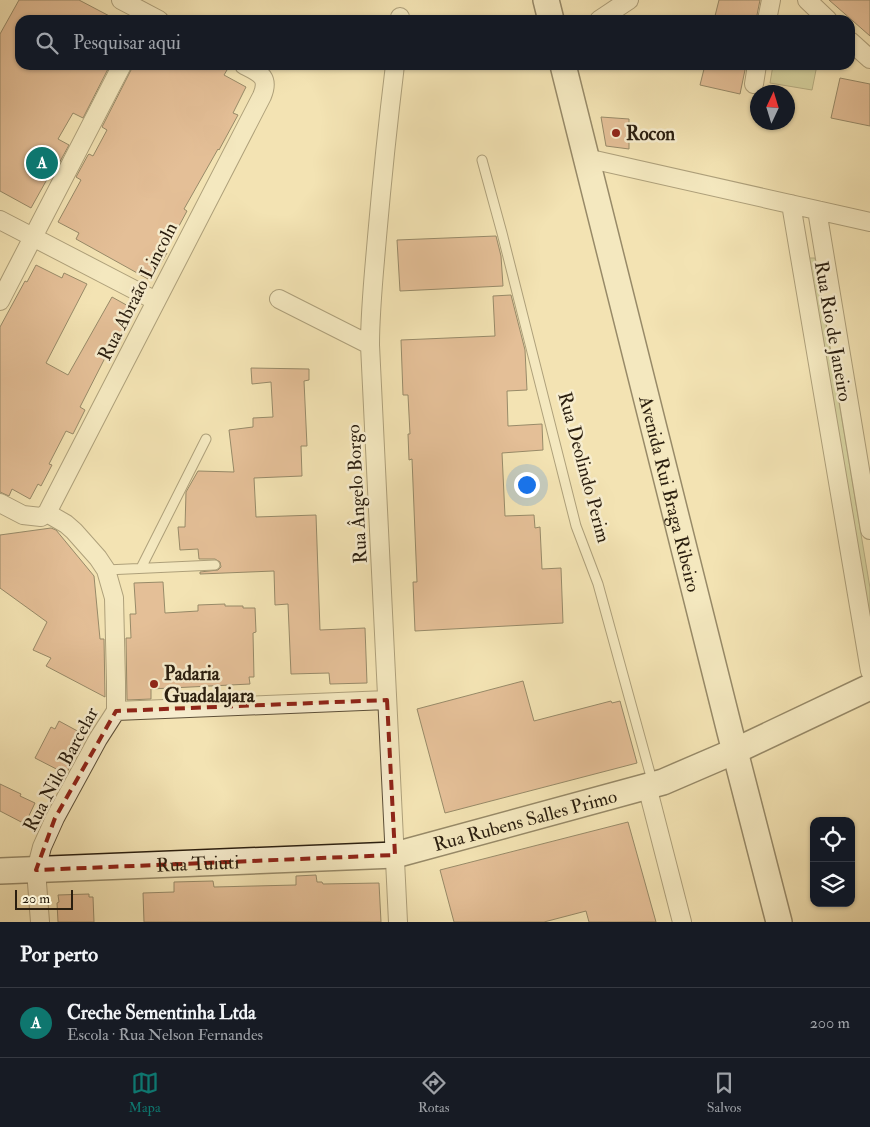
<!DOCTYPE html>
<html lang="pt">
<meta charset="utf-8">
<style>
:root{--surface:#171b24;--page:#20242c;--text:#f1f3f6;--muted:#9ea1a6;--line:#363941;--accent:#0f766e}
body{margin:0;font-family:"IM FELL Double Pica",serif;background:var(--page);color:var(--text)}
.controls{position:absolute;right:15px;bottom:15px;display:grid;overflow:hidden;border-radius:10px;box-shadow:0 1px 4px #0004}
.controls button{width:45px;height:45px;display:grid;place-items:center;padding:0;border:0;border-bottom:1px solid var(--line);background:var(--surface);color:var(--text);font:25px sans-serif}
.compass{position:absolute;left:750px;top:85px;width:45px;height:45px;border-radius:50%;background:var(--surface);box-shadow:0 1px 4px #0004;rotate:4deg}
.scale{position:absolute;left:15px;bottom:12px;width:58px;box-sizing:border-box;padding-left:5px;border:2px solid #2a1e0f;border-top:0;font-size:14px;line-height:18px;white-space:nowrap;color:#2a1e0f;-webkit-text-stroke:4px #f7edce;paint-order:stroke}
.you{position:absolute;left:526px;top:484px;width:18px;height:18px;margin:-12px;border:4px solid #fff;border-radius:50%;background:#1a73e8;box-shadow:0 0 0 8px #1a73e833}
.badge{display:grid;place-items:center;width:32px;height:32px;border-radius:50%;background:var(--accent);color:#fff;font-size:16px;font-weight:700}
.pin{position:absolute;translate:-50% -50%;border:2px solid #fff;box-shadow:0 1px 5px #0006}
.list{margin:0;padding:0;list-style:none}
h2{display:flex;justify-content:space-between;align-items:center;height:65px;margin:0;padding:0 20px;font-size:21px}
h2 small{font-size:16px;font-weight:400;color:var(--muted)}
.list li{display:grid;grid-template-columns:32px 1fr auto;gap:15px;align-items:center;box-sizing:border-box;height:70px;padding:0 20px;border-top:1px solid var(--line)}
.list b{display:block;font-size:19px;white-space:nowrap}
.list p{margin:0;font-size:16px;white-space:nowrap;color:var(--muted)}
.list em{font-size:16px;font-style:normal;color:var(--muted)}
.icon{flex:none;width:28px;height:28px;fill:none;stroke:currentColor;stroke-width:2;stroke-linecap:round;stroke-linejoin:round}
.map{position:relative;flex:none;width:870px;height:922px;overflow:hidden}
.search{position:absolute;background:var(--surface);box-shadow:0 1px 4px #0004;left:15px;right:15px;top:15px;height:55px;display:flex;align-items:center;gap:12px;box-sizing:border-box;padding:0 18px;border-radius:15px;color:var(--muted);font-size:19px}
.sheet{height:135px;background:var(--surface)}
nav{display:flex;justify-content:space-around;align-items:center;box-sizing:border-box;height:70px;border-top:1px solid var(--line);background:var(--surface);font-size:14px;color:var(--muted)}
nav a{display:grid;justify-items:center;gap:2px}
nav .on{color:var(--accent)}
.map>svg:first-child{display:block}
.green{fill:#b9c48e;stroke:#72714e}
.building{fill:#d29376;stroke:#2a1e0f}
.lines{fill:none;stroke-linecap:round;stroke-linejoin:round}
.lane-casing{stroke:#5c4f38;stroke-width:11}
.street-casing{stroke:#5c4f38;stroke-width:20}
.secondary-casing{stroke:#2a1e0f;stroke-width:28}
.lane{stroke:#f7edce;stroke-width:9}
.street{stroke:#f7edce;stroke-width:18}
.secondary{stroke:#f7edce;stroke-width:25}
.marked{fill:none;stroke:#8f2418;stroke-width:4;stroke-dasharray:10 6;stroke-linejoin:round}
.poi-dot{fill:#8f2418;stroke:#f7edce;stroke-width:2}
.labels{text-anchor:middle;stroke-width:5;stroke-linejoin:round;paint-order:stroke}
.poi-label{font-size:19px;font-weight:bold;fill:#2a1e0f;stroke:#f7edce;text-anchor:start}
.street-label{font-size:19px;fill:#2a1e0f;stroke:#f7edce}
</style>
<div class="map">
<svg width="870" height="922" viewBox="0 0 870 922">
<rect width="100%" height="100%" fill="#f3e3b3"/>
<filter id="stains"><feTurbulence type="fractalNoise" baseFrequency=".004" numOctaves="4"/><feColorMatrix values="0 0 0 0 .2 0 0 0 0 .09 0 0 0 0 .02 0 0 0 .5 -.17"/></filter>
<radialGradient id="worn" r=".72"><stop offset=".6" stop-color="#630" stop-opacity="0"/><stop offset="1" stop-color="#630" stop-opacity=".3"/></radialGradient>
<path class="green" d="M773,65H817L812,90L770,83Z
M809,258H815L870,588V624Z"/>
<path class="building" d="M19,0H79L117,20H20V65H110L83,118L73,113L58,139L69,145L57,167L55,165L31,208L0,191V34Z
M719,0H760L756,20H732L715,16Z
M829,0H870V36L845,14Z
M133,65H230L224,75L246,87L233,113L238,115L219,150L218,149L184,209L187,211L165,252L167,253L154,275L151,273L148,279L76,239L79,233L58,222L81,180L76,177L88,155L89,154L93,156L107,130L102,127L131,70Z
M705,65H746L740,94L700,85Z
M840,78L870,84V126L831,118Z
M601,117L629,119V149L606,146Z
M496,236L501,256L503,286L400,291L397,240Z
M36,265L62,278L64,273L87,284L46,363L68,375L112,297L130,307L123,321L129,324L111,356L107,354L80,407L85,410L73,434L66,431L49,464L52,465L41,486L38,484L30,499L12,489L9,496L0,492V327L25,281L27,282Z
M511,295L525,350L527,390L507,391L508,426L542,424L543,450L502,453L505,516L534,515L535,528L540,527L542,569L561,568L563,623L415,631L413,582H417L412,459L409,460L408,434H410L408,395H403L401,340L495,336L493,296Z
M251,368L309,369V380L304,381L307,446H301L302,476L254,478L256,517L316,515L320,630L365,628L367,683L330,684L329,673L291,674L288,604L275,605L274,571L200,574V572L218,570L221,567L220,562L215,559H199L198,549L180,550L178,527H185L186,492L198,471L234,472L229,430L253,427V418L273,417L271,382L252,384Z
M51,528L56,530L94,576L100,639H104L105,697L46,666L51,658L33,650L47,622L0,588V535Z
M163,582L165,613L198,611V605L225,604V606H243V608H255L256,632L253,633L254,677H249L250,684L151,689V699L127,700L126,638H131L130,614H136L134,583Z
M523,681L534,721L611,701L612,703L620,701L637,763L445,813L417,709Z
M59,721L83,734L75,750L78,751L66,774L35,758L51,727L55,729Z
M0,784L21,794L20,796L35,803L25,824L0,811Z
M628,822L656,922H589L586,911L544,922H454L440,870Z
M316,875L317,882H322L323,884L379,883L381,922H144L143,893L174,892V882L213,881L214,887L296,885V876Z
M89,894V897H93L94,922H58L57,903L59,902L58,895Z"/>
<g class="lines">
<g class="lane-casing">
<path id="lane" d="M482,160L502,233L576,526L598,584L653,784
M141,568L206,439
M106,570L215,565"/>
</g>
<g class="street-casing">
<path id="street" d="M121,0L159,20
M807,0L828,20
M400,20V17
M599,20L629,0
M767,20L771,0
M850,41L870,59
M395,65C388,122 382,180 377,237C374,273 370,309 370,345L398,922
M754,84L757,65
M586,158L870,222
M791,204L870,671
M817,210L870,530
M0,220L156,301
M279,299L370,345
M0,301L122,65
M0,503L23,515L41,517L47,513L51,505L262,96C270,77 260,73 244,65
M116,711L387,700
M647,786L682,922
M40,922L36,870L42,847L55,818L98,739L116,711V682L114,598L106,570L98,558L74,531L66,524L47,513"/>
</g>
<g class="secondary-casing">
<g id="secondary">
<path d="M546,0L551,20"/>
<path id="s1" d="M563,65L730,732L779,922"/>
<path id="s2" d="M0,871L395,855L663,782L735,751L870,687"/>
</g>
</g>
<use href="#lane" class="lane"/>
<use href="#street" class="street"/>
<use href="#secondary" class="secondary"/>
</g>
<path d="M0 0H870V922H0ZM387,700L395,855L36,870L55,818L116,711Z" fill="#f3e3b3" fill-opacity=".55" fill-rule="evenodd"/>
<path class="marked" d="M387,700L395,855L36,870L55,818L116,711Z"/>
<g class="poi-dot">
<circle cx="616" cy="133" r="5"/>
<circle cx="154" cy="684" r="5"/>
</g>
<g class="labels">
<g class="poi-label">
<text x="626" y="140">Rocon</text>
<text x="164" y="680">Padaria<tspan x="164" dy="22">Guadalajara</tspan></text>
</g>
<g class="street-label">
<text transform="translate(137 291) rotate(-63)" y="7">Rua Abraão Lincoln</text>
<text transform="translate(834 331) rotate(80)" y="7">Rua Rio de Janeiro</text>
<text transform="translate(585 467) rotate(75)" y="7">Rua Deolindo Perim</text>
<text transform="translate(356 494) rotate(-93)" y="7">Rua Ângelo Borgo</text>
<text dy="7" stroke="none"><textPath href="#s1" startOffset="442">Avenida Rui Braga Ribeiro</textPath></text>
<text transform="translate(60 769) rotate(-62)" y="7">Rua Nilo Barcelar</text>
<text dy="7" stroke="none"><textPath href="#s2" startOffset="530">Rua Rubens Salles Primo</textPath></text>
<text dy="7" stroke="none"><textPath href="#s2" startOffset="198">Rua Tuiuti</textPath></text>
</g>
</g>
<rect width="100%" height="100%" filter="url(#stains)"/>
<rect width="100%" height="100%" fill="url(#worn)"/>
</svg>
<div class="controls">
<button><svg class="icon" aria-label="locate" viewBox="0 0 24 24"><circle cx="12" cy="12" r="6"/><path d="M12 2v4M12 18v4M2 12h4M18 12h4"/></svg></button>
<button><svg class="icon" aria-label="layers" viewBox="0 0 24 24"><path d="M12 4l9 5-9 5-9-5zM3 14l9 5 9-5"/></svg></button>
</div>
<svg class="compass" viewBox="-18 -18 36 36"><path d="M0-13l5 13h-10z" fill="#e53935"/><path d="M0 13l5-13h-10z" fill="#9ea1a6"/></svg>
<div class="scale">20 m</div>
<div class="you"></div>
<div class="pin badge" style="left:42px;top:163px">A</div>
<div class="search"><svg class="icon" aria-label="search" viewBox="0 0 24 24"><circle cx="10" cy="10" r="6"/><path d="M15 15l6 6"/></svg>Pesquisar aqui</div>
</div>
<section class="sheet">
<h2>Por perto<small></small></h2>
<ul class="list">
<li><span class="badge">A</span><div><b>Creche Sementinha Ltda</b><p>Escola · Rua Nelson Fernandes</p></div><em>200 m</em></li>
</ul>
</section>
<nav>
<a class="on"><svg class="icon" aria-label="map" viewBox="0 0 24 24"><path d="M3 6l6-2 6 2 6-2v14l-6 2-6-2-6 2zM9 4v14M15 6v14"/></svg>Mapa</a>
<a><svg class="icon" aria-label="directions" viewBox="0 0 24 24"><path d="M12 3l9 9-9 9-9-9zM9 14v-3h6M13 9l2 2-2 2"/></svg>Rotas</a>
<a><svg class="icon" aria-label="saved" viewBox="0 0 24 24"><path d="M7 4h10v16l-5-4-5 4z"/></svg>Salvos</a>
</nav>
